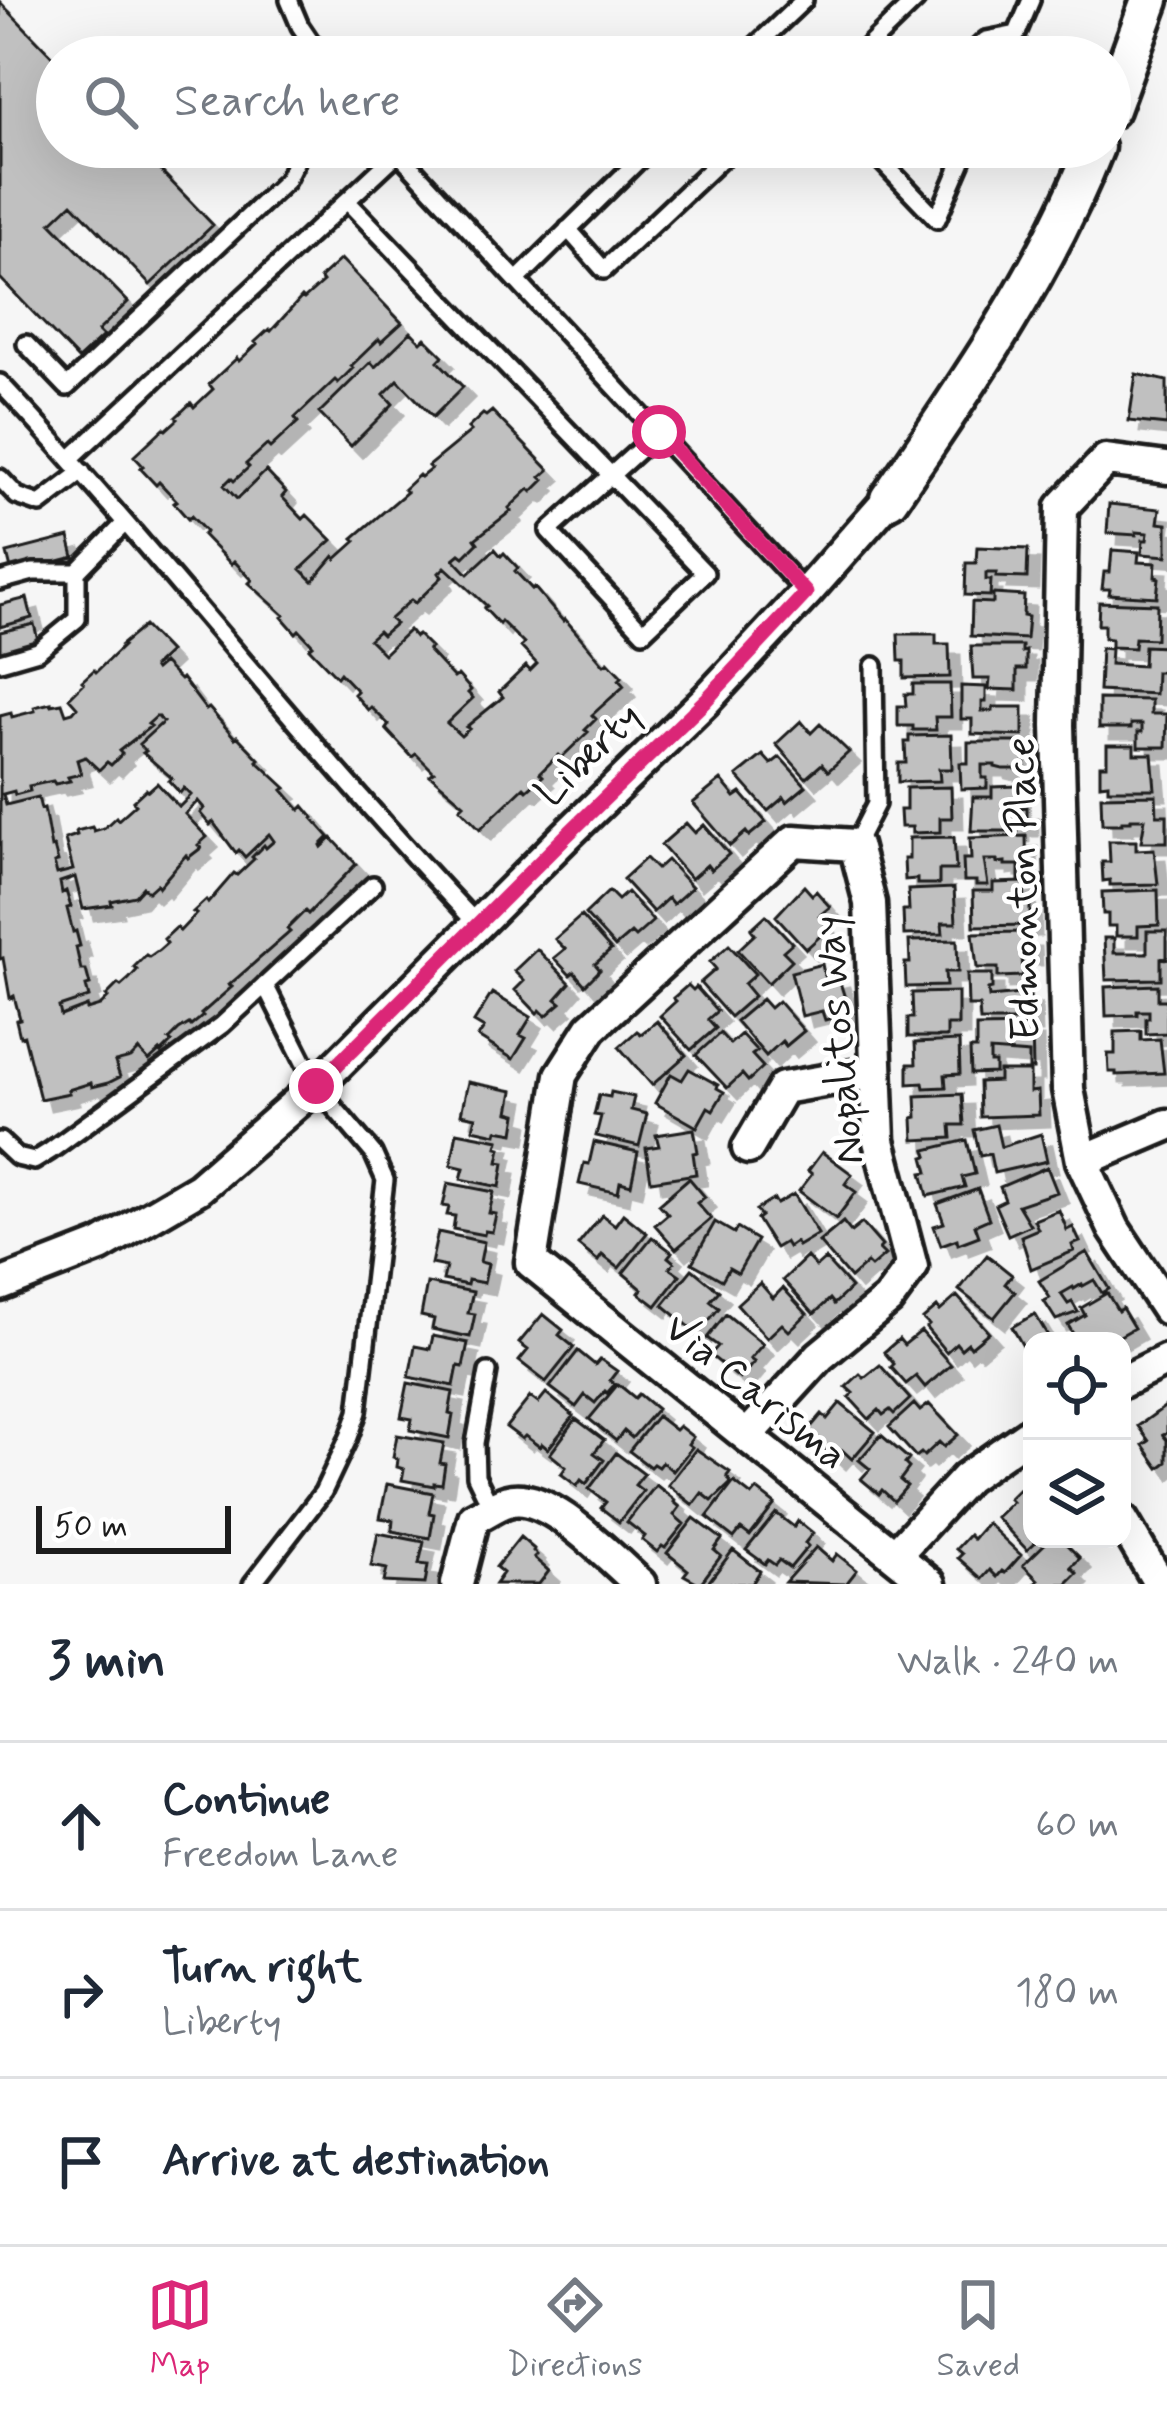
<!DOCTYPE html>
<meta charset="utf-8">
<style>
:root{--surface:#fff;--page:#f6f6f7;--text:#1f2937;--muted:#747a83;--line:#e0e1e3;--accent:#db2777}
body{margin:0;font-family:Mynerve,sans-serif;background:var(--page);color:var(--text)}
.controls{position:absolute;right:36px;bottom:36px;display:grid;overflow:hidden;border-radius:24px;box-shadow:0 12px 48px #0002}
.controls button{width:108px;height:108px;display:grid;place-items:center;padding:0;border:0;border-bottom:3px solid var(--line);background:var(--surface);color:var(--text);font:60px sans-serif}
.scale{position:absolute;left:36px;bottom:30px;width:195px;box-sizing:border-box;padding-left:12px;border:6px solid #1c1c1c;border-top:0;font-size:33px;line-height:42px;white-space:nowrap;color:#1c1c1c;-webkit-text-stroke:9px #fff;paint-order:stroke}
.stop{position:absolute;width:36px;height:36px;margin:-27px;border:9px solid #db2777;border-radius:50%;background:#fff}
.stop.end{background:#db2777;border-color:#fff;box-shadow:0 3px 12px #0008}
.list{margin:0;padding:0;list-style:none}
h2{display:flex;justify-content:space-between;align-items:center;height:156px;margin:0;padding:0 48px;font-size:51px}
h2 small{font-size:39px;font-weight:400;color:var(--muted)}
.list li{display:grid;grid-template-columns:78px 1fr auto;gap:36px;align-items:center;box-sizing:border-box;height:168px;padding:0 48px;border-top:3px solid var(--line)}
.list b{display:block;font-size:45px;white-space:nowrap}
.list p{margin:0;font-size:39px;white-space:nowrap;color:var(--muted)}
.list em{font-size:39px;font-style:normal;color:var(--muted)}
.icon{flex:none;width:66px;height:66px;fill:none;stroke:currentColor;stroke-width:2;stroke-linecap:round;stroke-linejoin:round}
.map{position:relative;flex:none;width:1167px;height:1584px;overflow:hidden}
.search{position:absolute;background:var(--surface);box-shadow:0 12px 48px #0002;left:36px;right:36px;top:36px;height:132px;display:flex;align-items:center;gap:30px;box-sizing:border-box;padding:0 42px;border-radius:66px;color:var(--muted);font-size:45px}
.sheet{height:660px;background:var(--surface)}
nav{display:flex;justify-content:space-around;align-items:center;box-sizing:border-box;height:168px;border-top:3px solid var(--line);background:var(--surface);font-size:33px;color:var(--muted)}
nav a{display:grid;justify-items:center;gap:6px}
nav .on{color:var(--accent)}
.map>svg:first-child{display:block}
.building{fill:#c0c0c0;stroke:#1c1c1c;stroke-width:3;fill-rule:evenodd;filter:url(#shadow)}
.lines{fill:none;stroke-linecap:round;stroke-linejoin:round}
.service-casing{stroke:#1c1c1c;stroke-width:24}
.minor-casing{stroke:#1c1c1c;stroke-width:39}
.tertiary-casing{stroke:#1c1c1c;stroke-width:45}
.service{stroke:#fff;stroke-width:15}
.minor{stroke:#fff;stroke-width:30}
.tertiary{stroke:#fff;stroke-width:36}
.route{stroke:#db2777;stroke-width:15}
.labels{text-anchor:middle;stroke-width:9;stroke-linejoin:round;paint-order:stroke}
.street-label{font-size:42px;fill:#1c1c1c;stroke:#fff}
</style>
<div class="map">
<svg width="1167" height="1584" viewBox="0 0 1167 1584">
<defs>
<filter id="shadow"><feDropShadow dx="11" dy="11" stdDeviation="0" flood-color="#0004"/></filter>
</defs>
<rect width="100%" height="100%" fill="#f6f6f6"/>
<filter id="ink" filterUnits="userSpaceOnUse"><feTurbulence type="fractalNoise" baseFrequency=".00833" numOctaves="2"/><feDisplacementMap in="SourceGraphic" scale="24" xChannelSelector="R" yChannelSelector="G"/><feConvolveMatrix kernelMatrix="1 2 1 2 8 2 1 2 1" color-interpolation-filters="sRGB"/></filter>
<g filter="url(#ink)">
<path class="building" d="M0,2L57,61V147H138L213,225L150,285L72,203L51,223L128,302L98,331L103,336L78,359L0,278Z
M341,259L402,323L381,342L379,339L351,366L353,368L338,383L335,380L295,418L298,422L270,448L267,445L246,464L249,467L234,481L231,478L224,485L237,499L266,471L286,492L282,497L303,519L307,515L332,540L301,569L313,581L334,556L336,559L356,541L353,538L407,492L404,489L419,475L421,477L431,469L428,466L471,431L468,428L483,414L486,416L492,411L549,470L541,477L544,480L532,492L529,489L509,508L511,511L475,539L478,543L464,557L460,554L454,559L468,574L495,549L501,556L504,553L518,568L515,571L532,589L534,587L563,621L565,619L604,665L608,662L622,677L619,680L624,686L592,715L596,719L585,730L588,732L561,758L558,755L540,773L543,776L527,790L524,787L480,829L460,808L464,804L430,775L434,772L416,754L412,757L386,729L389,725L371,707L368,710L354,694L357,691L340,673L337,677L309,648L313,645L299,630L296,633L282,617L284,615L249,583L252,580L234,561L231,564L203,535L206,532L191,516L188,519L174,503L177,501L159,482L156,485L140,468L143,466L134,456L164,428L166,430L178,419L176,417L191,403L194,407L213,389L209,384L237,358L239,361L257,344L255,342L269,329L271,331L302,297L304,299L323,282L320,278ZM445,567L487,606L484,608L499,624L501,621L524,644L521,647L537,664L530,671L526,666L499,692L503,697L466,727L469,729L461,736L447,723L473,698L468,693L471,690L458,675L454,678L428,650L431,648L418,635L415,637L409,630L384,654L369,639L378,631L382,635L395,624L390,619L411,600L415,603L442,577L439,573Z
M411,332L421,342L425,338L443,356L438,361L463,387L433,417L398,380L384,394L393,404L351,446L319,413L371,362L375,367Z
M1136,374L1167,381V425L1129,421Z
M1109,504L1160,509L1158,523L1167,524V556L1142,554L1143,540H1147L1148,533L1136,532V535L1107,533Z
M69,537L74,557L12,573L7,553Z
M977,547L1028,549L1027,578L996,577L997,573H986V580H991L990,596L965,595L966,563H976Z
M1112,550L1139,552L1138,562L1156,563L1155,577L1159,578L1157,597L1109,594L1110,589H1102L1104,572H1110Z
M993,594L1024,596L1023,616L1028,617L1026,639L971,636L972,602L993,603Z
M27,598L32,618L0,627V605Z
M1099,602L1157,604L1156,639L1135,638L1134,648L1111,647V639L1104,638V625H1098Z
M34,624L39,644L0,654V632Z
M144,626L169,652L153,667L155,670L163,663L180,680L182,678L206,710L209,708L235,738L237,736L259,759L257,761L286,788L283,790L300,810L304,806L314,818L313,819L329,837L321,845L322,847L332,838L356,864L308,914L305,911L287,929L290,932L229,985L232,987L201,1014L203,1016L191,1026L189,1024L179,1030L169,1040L172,1042L161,1053L160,1051L149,1061L139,1050L131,1058L115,1062L120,1077L108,1083L92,1087L91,1083L68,1090L69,1093L40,1099L24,1036L20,1037L16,1020L20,1019L14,996L10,998L3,958L0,959V716L11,713L12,717L35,711L34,707L51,703V705L62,703L66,714L73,712L77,707L69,698L84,683L82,681L94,670L96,672L123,646L121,645ZM157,716L163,722L139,744L146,751L143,753L172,778L169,781L180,793L184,788L191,795L179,807L157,783L148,791L146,789L133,801L136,804L118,820L116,817L104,828L94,831L92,827L76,831L77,835L65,839L73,870L57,874L54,863L58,862L54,847L51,848L44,808L41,809L38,797L6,805L3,794L14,791L15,795L30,791L29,786L53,781L55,784L70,781L68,777L81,774L77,760L85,757L99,770L107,762L111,765L122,754L119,751L151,726L148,724ZM198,801L204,808L200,813L210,825L213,822L236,853L239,850L245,857L269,834L274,841L266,848L264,845L252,857L254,859L237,875L234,873L208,903L206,900L193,912L196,914L180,931L177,927L164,939L167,943L159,950L149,957L146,955L134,967L137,970L129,979L121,986L118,984L106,996L108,998L100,1006L87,1010V1006L61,1016L59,1007L89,997L86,986L90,985L86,970H81L76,947L80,946L76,931L73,932L67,908L71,907L66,891L62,893L60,882L75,877L83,909L112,905L111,901L135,896L143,887L148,892L157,884L159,887L186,855L188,858L201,848L198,845L207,837L185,814Z
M898,634H936V644H949L950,677L904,678V661H899Z
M971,646H1022V652L1026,651V669H1017V690L989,689L990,679H973Z
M1144,646L1166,647L1165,672H1156L1155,694L1099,691L1101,648L1111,649L1110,664L1143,666Z
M913,684H950L951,717H935L936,730H913V726H898V706H906L905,694H913Z
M961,686L986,687V702H982V711H993V707H1023V736L972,734V719H961Z
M1099,699L1151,700V714H1167L1166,747H1138V732H1142V724H1131V728H1099Z
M801,721L811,733L820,724L849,752L828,771L822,764L806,778L776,744Z
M951,735L952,769H939L940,781L898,782V763H906L905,742H909V736Z
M968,742H1024L1025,769H1003L995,767V765H982V778H987V788L961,789L960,763H968Z
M1107,745H1134V754H1152L1155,789H1108V783L1100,784V765H1107Z
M763,755L771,764L780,757L806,786L787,802L784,797L768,811L737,776Z
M721,780L735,797L741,793L766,822L749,836L746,832L730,846L693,803Z
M1018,786L1019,808L1027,807V825H1018V831H971L973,797H992V787Z
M951,787L952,818H940V832L912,833V827H901L900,810H906V788Z
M1156,795L1157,815H1167V842H1141L1145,819H1131V821H1122V824H1102L1101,796Z
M686,823L695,833L704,825L729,854L711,870L707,865L691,879L661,845Z
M1026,836L1027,879L1019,880V865H1005V862L997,863V860H984L988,885H976V881H964L963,859H971L970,838Z
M954,837L956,870H939V884H917V879L905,880L904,859H909V838Z
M1109,841H1136V850L1154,849L1158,884L1110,885V880L1103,881L1102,862H1110Z
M646,858L657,869L667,860L692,887L673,904L668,898L653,912L623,879Z
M1024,882L1025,903L1030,902V925L974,926L973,891H993V883Z
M804,886L812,895L816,891L830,907L819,916L829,928L806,949L776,916Z
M954,888L956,923H942L943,934L904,935L903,910H909L908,890Z
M1158,890L1159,925L1138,926V936H1116V926H1108V914H1103L1102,892Z
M609,891L618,900L627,892L653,921L635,937L631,933L615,947L585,914Z
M766,915L792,943L783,951L792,960L768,983L738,950L755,934L751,929Z
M581,916L611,950L595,964L600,970L585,985L574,972L570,975L554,958L565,949L555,939Z
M1147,931H1167V959L1161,958V979L1106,980L1104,938H1114V953H1147Z
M1021,932V936H1030L1031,954H1022L1023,976L998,977V968H977L973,933Z
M957,940L958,972H945L946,986L906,987L905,963H910L909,941Z
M729,945L755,974L744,984L754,996L730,1017L700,983L716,969L710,962Z
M537,949L570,983L556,999L561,1003L546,1016L540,1010L537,1013L515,990L524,981L514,971Z
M822,964L825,979L838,976L850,1014L825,1020L822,1011L802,1016L791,972Z
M967,974H992V989L988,990L989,997L1030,993L1031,1021H980L979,1006H968Z
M688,985L693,990L696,987L717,1011L708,1019L716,1028L691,1050L660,1016L676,1001L673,998Z
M1158,985V1000H1167V1033L1146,1034V1018H1149V1011H1137V1015L1106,1016L1105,987Z
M958,992V1025H947V1037H908V1018H913L912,993Z
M492,993L531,1017L520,1035L526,1038L513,1059L478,1037L484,1028L474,1022Z
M762,999L770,1008L778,1001L804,1031L786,1046L782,1041L766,1056L736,1021Z
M657,1021L686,1055L652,1085L619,1047L637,1031L641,1034Z
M1032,1026L1033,1069H1029V1054L990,1051V1063H995V1073L971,1074L970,1049H976V1027Z
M1141,1031V1040L1160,1039L1164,1073L1116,1075V1072H1109L1108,1054H1115V1032Z
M720,1033L730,1044L741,1034L757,1051L752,1055L763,1067L748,1081L742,1074L727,1088L696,1055Z
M959,1041L960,1074L945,1075L946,1087L924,1088L923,1083L908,1084V1064H916L915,1043Z
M689,1069L718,1085L717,1088L724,1092L713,1110L708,1107L697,1127L655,1103L671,1074L682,1080Z
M999,1071H1030V1092L1038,1091L1039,1115L980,1117L979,1082L999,1081Z
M468,1082L513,1091L509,1112L517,1114L514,1133L497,1130L496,1134L473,1129L476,1117L461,1114Z
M611,1092L634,1097L631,1110L647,1114L639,1146L596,1136L601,1116L594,1115L599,1095L610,1097Z
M962,1094L964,1125H951L952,1138L914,1140L913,1118L917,1117L916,1096Z
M996,1125L1001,1147L1041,1134L1047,1161L994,1173L990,1154L980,1156L974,1130Z
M694,1129L698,1152L693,1153L696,1174L651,1181L646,1148L659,1146L656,1135Z
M457,1132L499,1140L497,1147L501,1148L498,1162L504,1163L500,1187L461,1179L464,1168L451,1165Z
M967,1140L975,1174L962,1177L965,1187L928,1196L922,1173L928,1172L924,1157L928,1156L926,1150Z
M594,1142L638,1152L631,1185L620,1182L618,1193L579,1184L584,1163L589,1164Z
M822,1152L852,1174L845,1184L856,1192L836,1219L799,1191L812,1174L808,1171Z
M1047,1167L1057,1192L1018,1205L1030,1225L1008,1235L995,1205L1005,1200L1000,1187Z
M689,1178L705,1197L697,1203L711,1219L676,1249L655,1225L668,1214L659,1204Z
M448,1183L494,1192L489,1213L496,1214L492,1232L485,1231L484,1235L453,1229L455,1216L447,1215L449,1207L443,1206Z
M978,1189L989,1219L975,1225L979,1236L958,1244L957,1239L941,1245L934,1226L944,1223L937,1204Z
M794,1194L818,1234L798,1246L795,1242L788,1247L785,1242L775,1248L757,1219L761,1216L756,1210L774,1199L777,1204Z
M1059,1210L1067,1230L1073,1227L1080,1242L1072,1245L1074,1251L1031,1269L1021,1236L1038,1229L1034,1220Z
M623,1214L647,1233L619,1268L602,1255L598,1261L578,1245L602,1215L615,1225Z
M715,1222L734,1233L737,1228L757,1240L738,1273L729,1268L722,1280L692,1263Z
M843,1222L851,1232L862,1223L882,1246L879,1249L885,1255L871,1267L867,1263L850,1278L819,1242Z
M438,1232L484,1242L480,1262L488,1264L484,1283L468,1280L467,1285L443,1280L446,1267L431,1264Z
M652,1237L672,1252L668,1257L674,1262L670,1268L680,1275L656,1306L639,1293L642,1289L623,1273Z
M1087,1252L1109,1289L1102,1293L1094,1280L1083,1286L1082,1284L1074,1289L1073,1287L1061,1294L1068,1304L1072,1302L1078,1312L1056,1320L1044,1301L1050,1298L1039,1281Z
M987,1255L1012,1275L1005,1284L1015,1292L994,1318L959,1290Z
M807,1257L816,1267L825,1259L851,1288L834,1304L830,1299L814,1314L783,1280Z
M692,1269L719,1291L710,1301L719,1308L698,1334L663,1305Z
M427,1283L473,1292L468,1313L475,1314L470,1337L432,1329L434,1319L421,1316Z
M760,1283L773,1298L783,1288L807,1314L789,1331L782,1324L767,1338L737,1304Z
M1107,1293L1118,1311L1122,1308L1134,1328L1111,1341H1077L1068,1325L1085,1315L1081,1308Z
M957,1296L989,1332L971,1347L968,1343L961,1349L956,1343L946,1352L926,1328L929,1325L923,1319L937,1307L940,1311Z
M543,1314L563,1330L559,1335L574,1347L546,1382L519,1361L528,1350L519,1343Z
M726,1314L763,1344L750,1359L754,1362L740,1379L710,1355L718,1346L707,1338Z
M1035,1314L1051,1341H1032V1362L1012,1327Z
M921,1331L951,1365L925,1387L916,1376L906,1384L891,1367L894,1364L884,1352L899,1339L904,1345Z
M433,1336L468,1343L463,1367L458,1366L454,1386L409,1377L415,1346L430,1349Z
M578,1351L595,1365L600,1359L617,1371L610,1380L615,1384L607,1393L605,1391L595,1403L585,1395L576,1407L550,1387Z
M880,1365L910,1399L894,1414L890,1410L883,1415L879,1410L869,1419L849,1397L853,1393L846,1387L860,1374L864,1378Z
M408,1383L453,1392L449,1414L453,1415L449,1438L410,1430L412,1419L401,1417Z
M618,1384L635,1398L639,1394L657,1409L632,1438L624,1431L616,1441L589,1419Z
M546,1393L574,1416L548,1449L542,1444L540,1447L525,1436L522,1439L506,1427L530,1397L538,1403Z
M840,1403L875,1432L852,1459L842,1450L835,1458L806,1433L822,1414L827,1419Z
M914,1404L920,1411L929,1404L958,1435L944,1447L939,1442L924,1456L921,1453L916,1457L889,1427Z
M1167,1405V1433L1163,1435L1167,1440V1462L1159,1468L1143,1445L1149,1441L1138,1426Z
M657,1416L675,1430L679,1426L693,1437L688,1444L692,1447L673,1471L662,1462L658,1467L653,1464L650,1467L629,1451Z
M576,1419L604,1440L594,1453L604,1460L586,1484L581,1480L577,1486L561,1474L566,1467L550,1454Z
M397,1435L444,1443L440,1463L445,1464L442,1484L434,1483V1486L402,1480L404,1469L397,1467L398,1459L393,1457Z
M881,1435L909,1459L905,1464L909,1468L900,1480L907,1486L894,1501L882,1490L879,1494L861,1479L870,1469L859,1460Z
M696,1449L730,1472L727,1476L731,1483L712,1501L702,1493L693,1505L668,1485Z
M616,1453L644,1474L635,1485L643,1491L619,1522L601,1508L606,1502L589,1489Z
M734,1482L752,1496L757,1490L775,1504L750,1536L741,1529L734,1538L707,1517Z
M1025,1483L1032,1490V1539H1039L1027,1550L996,1517L1012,1502L1009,1499Z
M387,1484L433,1493L429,1513L434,1514L430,1538L392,1531L393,1520L380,1518Z
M656,1485L675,1500L674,1502L680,1507L674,1515L684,1524L665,1548L662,1546L657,1552L642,1540L645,1536L627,1522Z
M776,1513L794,1527L798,1521L813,1533L805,1543L808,1546L790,1568L779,1560L775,1565L768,1560L765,1564L746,1550Z
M694,1518L722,1539L714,1550L721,1556L700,1584L684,1575L688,1570L667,1553Z
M987,1523L1021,1555L1005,1573L1002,1571L997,1577L990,1570L982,1579L958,1558L962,1554L956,1549L969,1535L973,1539Z
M378,1533L424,1542L419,1564L428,1565L425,1584L384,1582L387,1569L371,1566Z
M520,1537L534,1549L533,1551L537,1555L534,1558L549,1571L539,1584H495L503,1573L496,1567Z
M1050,1539H1061L1080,1558L1071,1567L1077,1573L1066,1584H1035L1038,1580L1023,1565Z
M816,1547L832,1561L837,1554L857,1570L846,1584L785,1582Z
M733,1550L760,1571L752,1584H707Z"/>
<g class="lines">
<g class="service-casing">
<path id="service" d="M289,0L300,26L321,57
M764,38L782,57
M744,57L804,0
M857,57L916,0
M968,57L986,40L1017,34
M1007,57L1031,0
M393,147L806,593
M868,147L937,219L968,147
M348,202L705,573L643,632L549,531L659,432
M568,229L604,270L734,147
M517,280L652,147
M26,344L67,387L286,181L303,147
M0,383C165,559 311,751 479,926
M70,459L398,153
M0,478L17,496L40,504L82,472
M0,581L33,572H77L125,523
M0,662L38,651L77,619V572
M855,845L876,804L874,666
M0,1141L17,1157L34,1161L50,1151L222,1025L373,885
M488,1372L475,1443L476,1476L492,1509
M252,1584L323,1492L349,1437L358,1412L385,1180L373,1153L316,1086L265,985"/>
</g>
<g class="minor-casing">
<path id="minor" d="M1167,468L1106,460L1062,507L1058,725L1068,1089L1082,1161L1114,1229L1167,1309
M748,1148L783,1088L876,1072
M1082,1161L1167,1125
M0,1285L100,1246L199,1188L316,1086L566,836L706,700L806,593L889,499
M1122,1382L1167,1360
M747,1436L820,1356L888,1300L912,1267L879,1141L870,903L855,845L794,841L591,1028L561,1075L531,1262L930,1584
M1122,1520L1160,1584
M896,1554L966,1478L1032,1432
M457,1584L474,1518C485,1513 497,1504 508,1501C547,1489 611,1559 640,1584"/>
</g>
<g class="tertiary-casing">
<path id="tertiary" d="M1110,109L1150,0
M889,499C966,387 1045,274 1095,147"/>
</g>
<use href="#service" class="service"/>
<use href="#minor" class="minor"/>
<use href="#tertiary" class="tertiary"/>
</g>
</g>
<g class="lines" filter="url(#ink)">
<path class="route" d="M316,1086L566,836L706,700L806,593L659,432"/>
</g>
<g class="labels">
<g class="street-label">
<text transform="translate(587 753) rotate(-44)" y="15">Liberty</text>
<text transform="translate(1021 889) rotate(-91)" y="15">Edmonton Place</text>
<text transform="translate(837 1040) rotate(-95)" y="15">Nopalitos Way</text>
<text transform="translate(757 1390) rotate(39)" y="15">Via Carisma</text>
</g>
</g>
</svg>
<div class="controls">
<button><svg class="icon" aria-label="locate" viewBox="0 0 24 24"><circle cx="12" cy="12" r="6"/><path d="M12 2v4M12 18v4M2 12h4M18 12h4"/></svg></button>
<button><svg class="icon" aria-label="layers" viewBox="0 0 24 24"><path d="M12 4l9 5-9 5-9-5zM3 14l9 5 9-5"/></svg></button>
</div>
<div class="scale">50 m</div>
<div class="stop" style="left:659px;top:432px"></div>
<div class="stop end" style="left:316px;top:1086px"></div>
<div class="search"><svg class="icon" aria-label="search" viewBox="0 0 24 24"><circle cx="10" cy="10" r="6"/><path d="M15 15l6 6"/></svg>Search here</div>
</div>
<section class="sheet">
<h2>3 min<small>Walk · 240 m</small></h2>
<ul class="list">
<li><svg class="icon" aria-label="ahead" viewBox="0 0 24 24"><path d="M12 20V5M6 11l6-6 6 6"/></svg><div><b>Continue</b><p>Freedom Lane</p></div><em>60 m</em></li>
<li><svg class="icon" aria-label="right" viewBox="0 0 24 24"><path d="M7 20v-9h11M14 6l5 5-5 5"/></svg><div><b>Turn right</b><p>Liberty</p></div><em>180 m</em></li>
<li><svg class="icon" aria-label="arrive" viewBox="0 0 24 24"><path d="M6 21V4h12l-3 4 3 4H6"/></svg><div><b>Arrive at destination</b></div></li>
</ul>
</section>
<nav>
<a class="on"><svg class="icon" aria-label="map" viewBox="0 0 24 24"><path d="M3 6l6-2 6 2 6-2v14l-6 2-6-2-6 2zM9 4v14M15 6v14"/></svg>Map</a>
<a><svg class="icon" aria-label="directions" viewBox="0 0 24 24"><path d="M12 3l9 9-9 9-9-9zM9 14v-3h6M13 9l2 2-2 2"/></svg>Directions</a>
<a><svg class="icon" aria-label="saved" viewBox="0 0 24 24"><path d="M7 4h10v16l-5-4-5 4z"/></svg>Saved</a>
</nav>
